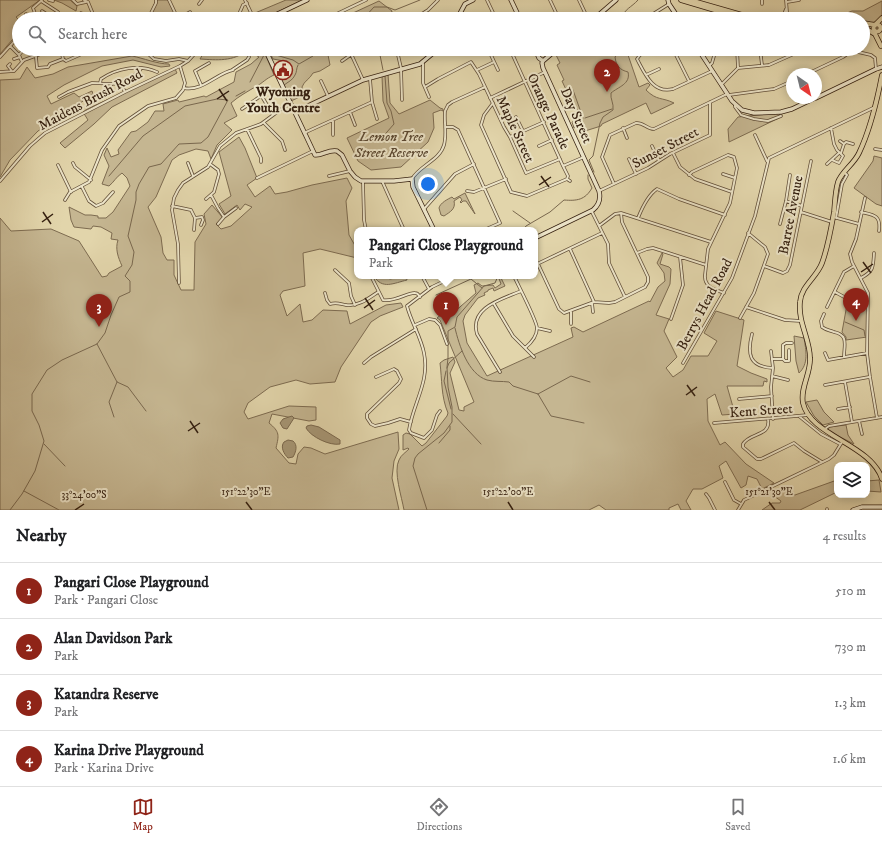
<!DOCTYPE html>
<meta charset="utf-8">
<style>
:root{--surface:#fff;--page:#f2f2f2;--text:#202124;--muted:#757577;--line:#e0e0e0;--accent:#8f2418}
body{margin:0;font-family:"IM FELL DW Pica",serif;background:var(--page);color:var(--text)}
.controls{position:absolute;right:12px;bottom:12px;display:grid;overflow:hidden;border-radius:8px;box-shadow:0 2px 10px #0003}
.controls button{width:36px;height:36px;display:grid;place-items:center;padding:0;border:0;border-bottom:1px solid var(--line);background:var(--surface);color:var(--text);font:20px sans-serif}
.compass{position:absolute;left:786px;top:68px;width:36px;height:36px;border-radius:50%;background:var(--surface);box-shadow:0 2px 10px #0003;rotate:145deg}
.you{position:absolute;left:428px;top:184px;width:14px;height:14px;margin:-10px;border:3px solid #fff;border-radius:50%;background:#1a73e8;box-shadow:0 0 0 6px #1a73e833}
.badge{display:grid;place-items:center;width:26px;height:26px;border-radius:50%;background:var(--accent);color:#fff;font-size:13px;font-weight:700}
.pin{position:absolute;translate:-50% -33px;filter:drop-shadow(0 1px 2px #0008)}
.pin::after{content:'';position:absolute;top:21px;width:14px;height:12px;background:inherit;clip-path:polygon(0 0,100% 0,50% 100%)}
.popup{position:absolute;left:354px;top:227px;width:184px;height:52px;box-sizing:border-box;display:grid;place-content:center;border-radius:8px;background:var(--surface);filter:drop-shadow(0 1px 3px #0005);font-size:13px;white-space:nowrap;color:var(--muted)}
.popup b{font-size:15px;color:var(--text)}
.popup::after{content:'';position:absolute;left:50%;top:100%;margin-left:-8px;border:8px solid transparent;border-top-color:var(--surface)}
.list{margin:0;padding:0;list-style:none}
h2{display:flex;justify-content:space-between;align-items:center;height:52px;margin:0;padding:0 16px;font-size:17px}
h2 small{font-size:13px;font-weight:400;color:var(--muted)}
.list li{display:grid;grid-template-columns:26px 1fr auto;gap:12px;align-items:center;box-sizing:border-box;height:56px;padding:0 16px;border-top:1px solid var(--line)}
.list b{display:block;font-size:15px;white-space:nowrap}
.list p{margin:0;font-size:13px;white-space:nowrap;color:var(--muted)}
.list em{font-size:13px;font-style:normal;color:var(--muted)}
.icon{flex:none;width:22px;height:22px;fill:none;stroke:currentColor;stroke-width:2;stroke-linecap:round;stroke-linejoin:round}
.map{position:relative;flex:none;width:882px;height:510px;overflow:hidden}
.search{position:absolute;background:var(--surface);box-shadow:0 2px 10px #0003;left:12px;right:12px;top:12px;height:44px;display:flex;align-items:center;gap:10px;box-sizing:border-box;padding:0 14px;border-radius:22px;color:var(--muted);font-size:15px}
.sheet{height:276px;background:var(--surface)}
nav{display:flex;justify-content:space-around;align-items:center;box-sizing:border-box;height:56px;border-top:1px solid var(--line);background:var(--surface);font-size:11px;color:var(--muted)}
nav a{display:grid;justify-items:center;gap:2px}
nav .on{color:var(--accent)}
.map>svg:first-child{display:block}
.green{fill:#c5b691;stroke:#7d6b50}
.water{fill:#a79776;stroke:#79674d}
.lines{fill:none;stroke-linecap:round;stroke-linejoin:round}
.stream{stroke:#79674d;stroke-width:1}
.street-casing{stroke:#604d37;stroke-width:3.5}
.secondary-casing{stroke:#352010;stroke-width:5}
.primary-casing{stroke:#352010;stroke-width:5.5}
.street{stroke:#ece4c8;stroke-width:2}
.secondary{stroke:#ece4c8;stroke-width:3.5}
.primary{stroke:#e2d5ab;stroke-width:4}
.ticks{fill:none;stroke:#352010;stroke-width:1.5}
.labels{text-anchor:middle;stroke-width:4;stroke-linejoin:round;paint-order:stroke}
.poi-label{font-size:14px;font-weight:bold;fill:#352010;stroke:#ece4c8}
.street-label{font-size:14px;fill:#352010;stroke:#ece4c8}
.park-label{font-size:14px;font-style:italic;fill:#594630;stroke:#ece4c8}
.ticks-label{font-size:10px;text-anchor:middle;fill:#352010;stroke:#ece4c8;stroke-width:4;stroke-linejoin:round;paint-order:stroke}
</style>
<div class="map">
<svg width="882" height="510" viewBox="0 0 882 510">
<rect width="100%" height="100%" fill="#e2d5ab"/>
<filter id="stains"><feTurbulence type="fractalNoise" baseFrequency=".005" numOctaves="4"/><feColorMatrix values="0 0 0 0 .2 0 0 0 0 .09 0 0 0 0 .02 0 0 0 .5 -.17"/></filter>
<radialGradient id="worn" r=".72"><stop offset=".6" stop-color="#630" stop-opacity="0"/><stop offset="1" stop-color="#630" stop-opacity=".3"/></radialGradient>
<path class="green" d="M0,0H40L16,17L19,20V32L0,54Z
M54,0H70L77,6L76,11L62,3Z
M156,0H169L178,19H152L151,17V12Z
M286,0H302L263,19H258L255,13Z
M379,1L392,11L389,17V19H350L353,13Z
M882,1V15L875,22L868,23L863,21V19H832L852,11H863Z
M231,49H263L274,75C265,79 263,83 255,87C247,92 239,96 231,103L237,116L224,123L232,130L217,145L211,159L208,151L196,149L179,155L172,160L156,197L148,207L161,237L163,253L167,260H174V275L181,290H194L195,242L206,224L204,214L212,205L223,218L216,224L221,229L231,226L252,207L245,204L240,210L237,205L225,214L219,204L231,196L219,152L239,137L245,148L257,178L247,185L255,197L270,186L275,194L287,192L312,185L347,178L352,188L346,201L349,235L357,249V258L320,249L303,253L305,286L283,291L280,295L287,316L300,304L303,322L312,320L323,310L347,311L350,324L386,305L401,303L403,307L380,316L371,322L341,367L335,382L310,384L296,380L270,387L248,403L244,412L248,419L289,406L316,407V420L309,421L272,414L269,423C280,432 279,435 276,448L289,463L296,464L298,454L304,447L311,448L325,454L398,432L399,449L394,461L392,478L399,510H0V218L11,231L51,229L79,241L102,277L107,276L109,273L122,266C118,257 115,249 118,240L111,239L112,233L101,227L93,226L91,229L74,227L71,220L69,207L85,215H91L98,216V218H106L113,212L130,186L127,178L122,173C116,177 114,182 109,186L102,184L109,166L104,155L107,148L111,157L119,154L118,150L131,132L136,131L148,122L155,111H164L163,104L178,100L179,102L204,96L206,97L234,82L236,72L251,64L259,57L247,50C234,62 216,60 200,59L203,54L215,55Z
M276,49L286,52L292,49H338L328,55L330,65L320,71L313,73C310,79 304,81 302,87L304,95L291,101L282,80L289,74L284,61L273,59L269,51L277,53Z
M559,49H598L607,51L609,49H632L627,52L639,87L648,83L650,85L646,90C657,101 662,97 674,103L651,114L646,103L602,124L601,126L585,131L581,124L574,128L572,122L581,118L577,109H575L562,81L564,80L557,65L560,63L555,53Z
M132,56C143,58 157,64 169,64L170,66L161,67L133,60L102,66L64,85L47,96L51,104L74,93L79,97L92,91L93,94L76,106L78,109L55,122L56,124L44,130L41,129L38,131L10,160L0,177V80L20,79L27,67L35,78L53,74L68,67Z
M175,69L177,73L112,107L94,124L65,148L60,143L88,120L83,112L87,109Z
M388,74L390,103L399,114L430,100L440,108L443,109V111L441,110L433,113L434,128L428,142L401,167L371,170L358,161L347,138L389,118L383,101L382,76Z
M778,113L781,116L779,118L729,142L728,129L738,117Z
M874,156L882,158V206L876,204L854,188L873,161Z
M465,193L475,214L466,201H463L461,203L460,202L462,200L460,197L454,201C456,209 450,212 444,216L441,215L439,208C440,203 448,199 452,197L454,199Z
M662,253L663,254L660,264L669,267L671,269L670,284L656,315L669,319L664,331L677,357L666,368L673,377L683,370L691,356H708L717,341L704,333L716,311L744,320L737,366L751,373L767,379V382L764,381L763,386H727L735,414L722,415L715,394L707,399L708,421L720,445L725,442L746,464L774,483L762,489L757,479L748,476L746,485L741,488L726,461L719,466L723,478L702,489H693L686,501L691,510H681L678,504L669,508V510H606L599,505L589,510H404C402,498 393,471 399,460C401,455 405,453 409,449L408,448L403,450V435L406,433L410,434L422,446L426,443L447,416L448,413C441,397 442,379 440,363L444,360L453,357L455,362L450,373L459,410L464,411V407L474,402L440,320L437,318L443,313L444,315L452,311L453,313L476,293L474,285L478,283L482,286L493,285L495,288L501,284L498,276H500L505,286L494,291L493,288L488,290V291L484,293L485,295L478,298L465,315L463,321L467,343L487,376L573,337L571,328L574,327L583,332L649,301L650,302L658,287L665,281L664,273L657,263Z
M374,276H384L390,279L406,276L407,280C394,283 382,290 374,276Z
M848,299L858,303H868L867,337L846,340V337L842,332Z
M794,336L804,338C806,350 809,364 799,373L796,361Z
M817,400L824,412L834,422L823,425L814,416L806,402Z
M846,425L848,435L854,444L830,432L828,429L829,427Z
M837,480V492L800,510H762L772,503H780L781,501L774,496L778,489L795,495Z
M879,480L881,492L867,491V481Z"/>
<path class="water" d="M292,416L294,418L287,429L283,428L280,423L283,419Z
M311,425L319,427L340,440V444C330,446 311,437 306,428L307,426Z
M288,440L293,441C298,445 296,452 293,457L288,458C284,454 280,447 284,442Z"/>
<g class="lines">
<path class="stream" d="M363,19L374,7H387L395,10L420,0
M391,19L392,12
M621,19C625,8 631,8 638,0
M382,49L380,55L383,70
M250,82L264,55L269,53L293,60L299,64L313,56L320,49
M284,85C288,82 293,80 295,75C297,72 296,69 298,65
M573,90L583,118
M236,96L245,91
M585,118L612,109
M380,140L394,124L391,111L387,103L385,76
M594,172L589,160L593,156L600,123L603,117L613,110C614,103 610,99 611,93C618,87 631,84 628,72C620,70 616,66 615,57L622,49
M513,211L530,223
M523,230L526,226L550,212L564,200C577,201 585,200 592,188L588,179V175
M436,295L471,279L482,288
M845,322L864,330L865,336
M455,328C459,345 468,374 487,380C494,382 502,381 509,382L513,386L538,394
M97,344L117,382L128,387L146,411
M447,368L449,363L462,351
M446,371L444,381L451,409
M538,394L551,416L584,423
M538,394L571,376L590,382
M453,414L481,444
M114,417L109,402L117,382
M439,443L450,430V426
M44,444L65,466
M24,491L59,510
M10,510L22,494L35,471L44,441L39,425L32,411V394L47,370L62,360L97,344L105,333L111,315L119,297L130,292V281L125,276L132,265L134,252L128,236L136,200V192L139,184L149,167L161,164L179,144L201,143L208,137L228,100L217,99L185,106L143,136L109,176
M427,510L413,466L415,458L418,454L444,433L452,422V407L448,387L447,367L448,358V331L455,327L457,317L484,286L495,283L498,276"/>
<g class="street-casing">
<path id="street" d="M49,0L53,1
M73,0L77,4L86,2
M84,0L88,2L95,19
M169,0L178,19
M245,0L254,19
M487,0L496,19
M550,0L559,19
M579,0L588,19
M762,0V4
M41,1L58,12L56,15
M787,2L799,0
M199,4L202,0
M42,11L48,15L50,18
M81,13L88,16L93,14
M26,14L28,19
M239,14L243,5L247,3
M76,16L77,19
M37,19L33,8L42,0
M48,19L56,15L63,19
M147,19L150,15
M152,19L150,15L156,3V0
M178,19L190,12
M197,19L198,18
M326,19L366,0
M414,19L428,10L438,0
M645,19L669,4
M782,19L786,9
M785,19L787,12L786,0
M10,46L19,55
M61,49L63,59
M136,49L146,52L154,59L166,61L179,59L188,61
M168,49L169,52C173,51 176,50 179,50C184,50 187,51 192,49
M399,49L398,55L401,68L402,100
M510,49L563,166L568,176L567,179L570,181
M651,49L640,55L637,59C645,74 653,94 673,89L712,71
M673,49L689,81
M737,49L738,68
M760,49L762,65
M845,49L871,55L875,58L876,69
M35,51L38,49
M490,53L498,70
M352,56L363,80
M0,57L19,36
M36,57L37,68L48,67L50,64L63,59L66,61L93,49
M14,59L20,57
M342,61L359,49
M22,62L19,55L24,49
M422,62L423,64V83L429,97
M10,64L8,66L11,70
M709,66L712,63L716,49
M232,70L247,60L249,57
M477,70L494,62
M0,72L14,71L24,60L54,49
M807,74L843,57L846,55L847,50
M646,75L659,69
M370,79L372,102L377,119
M321,81L328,96
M100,83L101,79C117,68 139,64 157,72
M121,84L139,72L141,68
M201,85L195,71L209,63
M721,85L738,68L769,65L796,53
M425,87L438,79L471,62L479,74L504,127L510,137L526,173L560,159
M184,88C202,92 217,73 233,70
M261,95L273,115
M729,95L774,89L792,81
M94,96L108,89L112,84
M59,97L68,92L92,83L121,84L125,92
M490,98L545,72
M493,103L484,115L481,125L511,192L527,196L567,179
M735,105V107L741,115L754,119L768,121L781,116
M242,109L265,93
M350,112L355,125
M516,117L523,131
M264,123L282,141L285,150
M445,127H453L458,130L500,223L484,230
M623,128L627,138
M831,128L834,144L837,150L843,156L839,163L832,160
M247,129L261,158V162
M304,133L372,102
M333,135V120
M755,135L767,161
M510,137L544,122
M840,141L844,144L846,142L853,144
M539,146L552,140
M652,146L659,161
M875,149L882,150
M673,153L680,167L695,179L732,192
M841,153L844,144
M629,159L636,174
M73,163L75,167L91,180
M188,163L193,176
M827,164L839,153
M58,165L71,192
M563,166L584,157
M723,174L735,178
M689,175L692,172L728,155L734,157L737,168L730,203L708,249L705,275C704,287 714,289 724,293
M329,176L350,171
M257,178L313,151
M412,179C419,166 440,160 444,145C447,134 444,122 445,111L448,105L452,102L485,87
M0,181L30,146L45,133L125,92L180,66L188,61L199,49
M382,181L404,230
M363,182L364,220L366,230
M614,184L602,157L610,135L636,123C643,122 647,129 654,129L727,94
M82,187L89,201L96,206L103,203L113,192
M467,191L474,192L506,179
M599,191L648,168L670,154L710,135V102
M211,195L218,208L224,217L236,208
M865,198L856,239L850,254L852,262L868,293L867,353L870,377L877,418
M206,199L214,192L219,174L218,170L210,164
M65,200L70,192L89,182L102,150L119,126L148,106L176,98L183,90L185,83L180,66
M786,201L802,206
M172,206L191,210L195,218L194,230
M424,209L455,174L474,164
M592,212L608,244L609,263L625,297
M801,212L832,222
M861,212C874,215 881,215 879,231
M195,218L202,217L203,220L201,225
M638,218C642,208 648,195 657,189L679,199L725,215
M836,218L842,184L847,175L844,172
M837,218L859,224
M218,224L224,217
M780,224L786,201L790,175
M599,226L615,214L621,213L711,242
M570,249L594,302
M637,253L647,249L653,248L706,265
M538,264L559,309L564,313L594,302L609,303L615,302L645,287L648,282V277L622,222L621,213
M535,265L602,233
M764,266L783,273L787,271L790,265L811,161
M335,270L349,283L351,296L355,305
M371,276L383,300C396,302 408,292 415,293C418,293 418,294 420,297
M422,276L429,289
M514,276C518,285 537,321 537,328C537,337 531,343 525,348
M861,278C874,271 873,267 874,253
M179,283L178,244L172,210L174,198L178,190L183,183L208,167L220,146L236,133L261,124L284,107L291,104
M835,292L846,298
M325,293L327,300L330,304C337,302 340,304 346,305C358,307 369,298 378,292
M592,303L593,312
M494,304L513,336L534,357
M746,307L785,320L801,321
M827,307L844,272L854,266
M571,312V324
M824,314L821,321L822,327C826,330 829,330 834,332C849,335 844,345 844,357
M740,318L754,293L768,254L765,247L748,233
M671,319L683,285L680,257
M415,325L429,319L435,320L440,325L447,344
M537,328L550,331
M752,334C747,354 749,367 773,368
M771,351L773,368L771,387L773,419
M825,353L828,360L867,353
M773,359H783L785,361H789V350
M783,359V345L786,343H792
M364,363L371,357L416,329
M683,363L732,278L755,216L769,158L875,107
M500,372L477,334C469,307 503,299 521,291
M772,376L788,380
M376,377L394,369L397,371L401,379L399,383L367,414V418L371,424L375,426L388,423L400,419L411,422
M845,382L852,422
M825,385L869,377
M739,399L772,396
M838,409L850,407
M440,411L437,415L432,430L424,438L411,433L409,430C413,403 430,382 424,353C421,337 411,322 407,306L432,287L455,276
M800,417L821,434L840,444
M768,419C771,437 750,432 743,444V447L757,459H761L794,443L804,451L822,462
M859,421L862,434
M714,423L808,415
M825,429L829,426L882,417
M725,482L734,500L741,504
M706,494L709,498L715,510
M827,509V510
M738,510L744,500L829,459L834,455L842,442"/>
</g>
<g class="secondary-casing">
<path id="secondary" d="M511,0L520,19
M668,0L669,4L679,19
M267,19L307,0
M457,19L465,4L473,0
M594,19L616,0
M265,49L315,155C322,156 329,149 337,151L342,155L350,171L355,177L361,181H394L412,179L413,187L434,230
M535,49L539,58L543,61L542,63L543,68L599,191C601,199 599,205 593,210L535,238
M698,49L732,101L742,110L754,113L781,112L792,109L815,98
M543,61L557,49
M816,98L876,69L882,67
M295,112L363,80L420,64L438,49
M853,510L862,507H882"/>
</g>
<g class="primary-casing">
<path id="primary" d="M681,0L745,19
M690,0L756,19
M863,23L875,25
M876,24L882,18
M873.5 28a3.5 3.5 0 1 1 7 0a3.5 3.5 0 1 1-7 0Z
M863,27L875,34L881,46
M882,75C877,101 871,128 859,153C854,164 842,171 838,182C835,192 835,203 834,212C831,229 828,247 822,263C817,277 801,286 800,302C798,323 810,339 810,358C811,373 800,388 803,403C810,436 871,444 882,479"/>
</g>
<use href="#street" class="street"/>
<use href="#secondary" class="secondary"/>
<use href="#primary" class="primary"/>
</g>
<path class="ticks" d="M219,89L227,101M217,99L229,91M541,176L549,187M539,185L551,177M43,212L51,224M42,222L53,214M863,262L871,273M861,272L873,264M365,298L373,310M364,308L375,300M687,385L695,396M686,395L697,387M190,421L198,433M188,431L200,423M246,502L252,510M508,502L513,510M769,502L775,510M75,510L84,504"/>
<defs>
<g id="civic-ring" transform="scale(1)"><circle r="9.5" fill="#ece4c8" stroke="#8f2418" stroke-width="1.5"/><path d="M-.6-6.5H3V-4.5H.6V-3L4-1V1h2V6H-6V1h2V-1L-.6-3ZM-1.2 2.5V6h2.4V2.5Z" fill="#8f2418"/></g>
</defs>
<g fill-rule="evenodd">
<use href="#civic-ring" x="283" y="70"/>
</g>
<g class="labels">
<g class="poi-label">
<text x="283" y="96">Wyoming<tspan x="283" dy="16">Youth Centre</tspan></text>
</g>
<g class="street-label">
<text transform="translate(90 99) rotate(-28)" y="5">Maidens Brush Road</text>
<text transform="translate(549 111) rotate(65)" y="5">Orange Parade</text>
<text transform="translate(577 115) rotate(66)" y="5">Day Street</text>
<text transform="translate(516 129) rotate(65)" y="5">Maple Street</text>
<text transform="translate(665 147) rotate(-28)" y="5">Sunset Street</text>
<text transform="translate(790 215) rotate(-79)" y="5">Barree Avenue</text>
<text transform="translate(704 304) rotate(-62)" y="5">Berrys Head Road</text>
<text transform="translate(761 410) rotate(-4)" y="5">Kent Street</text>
</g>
<g class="park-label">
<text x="391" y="141">Lemon Tree<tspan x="391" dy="16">Street Reserve</tspan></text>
</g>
</g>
<g class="ticks-label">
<text x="246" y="495">151°22'30"E</text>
<text x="508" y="495">151°22'00"E</text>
<text x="769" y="495">151°21'30"E</text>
<text x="84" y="498">33°24'00"S</text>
</g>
<rect width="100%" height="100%" filter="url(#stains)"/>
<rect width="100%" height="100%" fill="url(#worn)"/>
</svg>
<div class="controls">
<button><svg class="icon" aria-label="layers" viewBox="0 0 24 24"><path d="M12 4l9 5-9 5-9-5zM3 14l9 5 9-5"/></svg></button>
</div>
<svg class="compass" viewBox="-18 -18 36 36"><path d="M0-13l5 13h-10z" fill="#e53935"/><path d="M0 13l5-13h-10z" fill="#757577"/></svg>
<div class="you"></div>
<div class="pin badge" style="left:446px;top:325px">1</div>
<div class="popup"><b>Pangari Close Playground</b>Park</div>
<div class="pin badge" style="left:607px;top:92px">2</div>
<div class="pin badge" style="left:99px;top:327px">3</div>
<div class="pin badge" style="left:856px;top:321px">4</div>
<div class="search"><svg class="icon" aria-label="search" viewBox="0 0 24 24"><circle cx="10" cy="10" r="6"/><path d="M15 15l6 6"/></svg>Search here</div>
</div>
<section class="sheet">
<h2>Nearby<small>4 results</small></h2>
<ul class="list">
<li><span class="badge">1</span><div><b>Pangari Close Playground</b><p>Park · Pangari Close</p></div><em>510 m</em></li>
<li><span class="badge">2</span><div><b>Alan Davidson Park</b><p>Park</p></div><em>730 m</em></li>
<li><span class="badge">3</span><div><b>Katandra Reserve</b><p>Park</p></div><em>1.3 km</em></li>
<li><span class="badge">4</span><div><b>Karina Drive Playground</b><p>Park · Karina Drive</p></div><em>1.6 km</em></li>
</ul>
</section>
<nav>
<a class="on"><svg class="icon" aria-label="map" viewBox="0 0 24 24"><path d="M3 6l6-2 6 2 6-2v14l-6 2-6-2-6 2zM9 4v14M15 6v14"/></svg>Map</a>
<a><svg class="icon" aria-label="directions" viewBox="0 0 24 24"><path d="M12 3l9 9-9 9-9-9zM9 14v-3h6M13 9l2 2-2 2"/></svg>Directions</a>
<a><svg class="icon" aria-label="saved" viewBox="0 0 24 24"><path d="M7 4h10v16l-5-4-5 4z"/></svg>Saved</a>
</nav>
